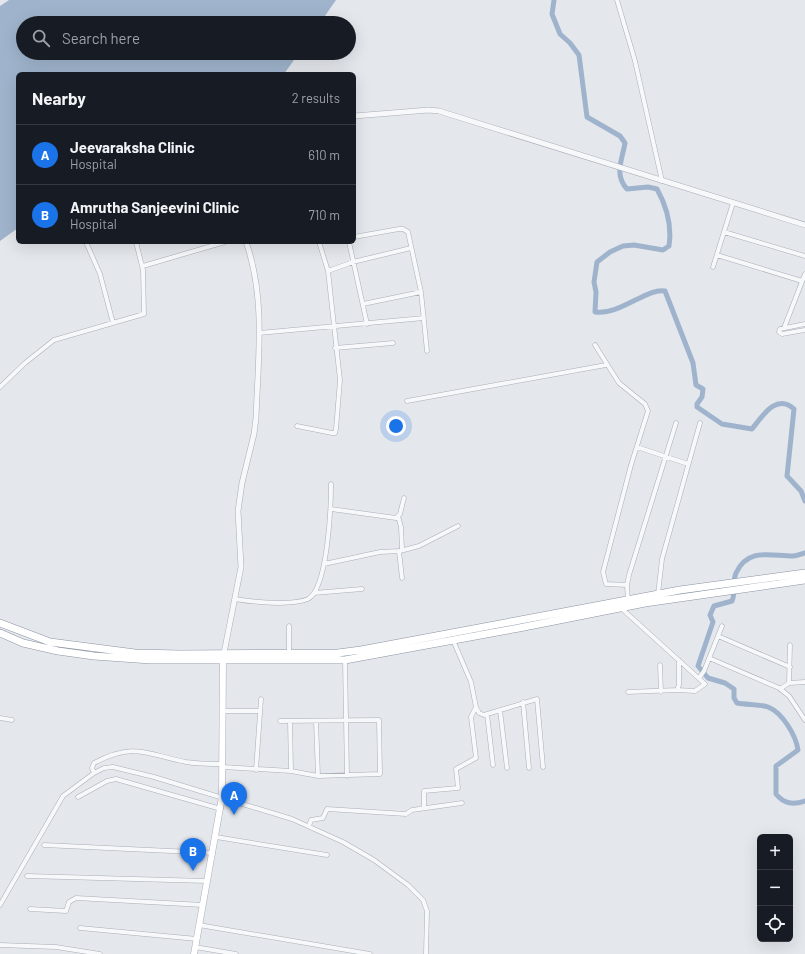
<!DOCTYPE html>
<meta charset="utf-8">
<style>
:root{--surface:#171b24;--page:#242831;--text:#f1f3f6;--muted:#9ea1a6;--line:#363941;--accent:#1a73e8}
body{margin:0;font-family:Barlow,sans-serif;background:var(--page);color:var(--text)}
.controls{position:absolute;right:12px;bottom:12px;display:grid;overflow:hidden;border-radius:6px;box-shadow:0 4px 16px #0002}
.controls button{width:36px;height:36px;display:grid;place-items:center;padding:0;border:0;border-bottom:1px solid var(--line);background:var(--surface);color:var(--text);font:20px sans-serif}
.you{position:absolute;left:396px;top:426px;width:14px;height:14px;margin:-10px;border:3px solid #fff;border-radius:50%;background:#1a73e8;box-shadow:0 0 0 6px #1a73e833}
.badge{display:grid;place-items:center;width:26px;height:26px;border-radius:50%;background:var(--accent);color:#fff;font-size:13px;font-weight:700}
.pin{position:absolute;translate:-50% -33px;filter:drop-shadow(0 1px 2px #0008)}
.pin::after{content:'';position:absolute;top:21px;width:14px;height:12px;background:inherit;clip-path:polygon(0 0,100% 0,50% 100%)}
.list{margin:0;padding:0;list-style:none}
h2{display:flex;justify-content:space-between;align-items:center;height:52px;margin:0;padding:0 16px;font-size:17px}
h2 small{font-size:13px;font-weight:400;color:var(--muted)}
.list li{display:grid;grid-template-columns:26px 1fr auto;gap:12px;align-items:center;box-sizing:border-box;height:60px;padding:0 16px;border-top:1px solid var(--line)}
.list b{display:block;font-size:15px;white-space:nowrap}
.list p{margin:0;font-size:13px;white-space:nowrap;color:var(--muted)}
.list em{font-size:13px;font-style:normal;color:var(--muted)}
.icon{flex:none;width:22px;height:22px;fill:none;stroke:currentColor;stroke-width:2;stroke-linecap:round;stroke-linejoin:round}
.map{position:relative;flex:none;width:805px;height:954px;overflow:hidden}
.search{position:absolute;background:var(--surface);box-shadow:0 4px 16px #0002;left:16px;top:16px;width:340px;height:44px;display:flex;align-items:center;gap:10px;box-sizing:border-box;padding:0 14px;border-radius:22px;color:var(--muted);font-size:15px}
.panel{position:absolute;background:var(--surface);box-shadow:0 4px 16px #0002;left:16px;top:72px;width:340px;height:172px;border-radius:6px}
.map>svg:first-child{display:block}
.water{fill:#9fb4cc}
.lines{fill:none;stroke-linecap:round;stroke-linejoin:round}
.canal{stroke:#9fb4cc;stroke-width:5}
.minor-casing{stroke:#a9aeb7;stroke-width:5}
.tertiary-casing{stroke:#a9aeb7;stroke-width:6}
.secondary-casing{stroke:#a9aeb7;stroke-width:7}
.trunk-casing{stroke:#8b94a3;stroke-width:8}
.minor{stroke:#f7f8fa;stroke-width:4}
.tertiary{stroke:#f7f8fa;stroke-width:5}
.secondary{stroke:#fff;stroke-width:6}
.trunk{stroke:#fff;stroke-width:7}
</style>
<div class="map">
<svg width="805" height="954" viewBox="0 0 805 954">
<rect width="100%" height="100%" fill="#e4e7ec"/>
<path class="water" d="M9,0H336L320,23H23V53H299L284,74H18V228L0,241V6Z"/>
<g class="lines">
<path class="canal" d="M554,0L552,14L560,34L570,43L579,55L587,117L620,136L625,143C622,160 614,175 627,189L648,187L657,189C667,207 672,226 669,246L663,250L634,245L623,246L610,252L597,262L594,282L596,292L595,312C619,316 648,287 665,291L693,363L696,385L703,389L702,397L697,404V407L722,424L752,429C763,415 777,393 794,409L787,476L801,491L805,501
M805,553C801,554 797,556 793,556C771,556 748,547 736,573C732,582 736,592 732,601L714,606L710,615L713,622L698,666L708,678L725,683L734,689V698L737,703C747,705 759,704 768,707C783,713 796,736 798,750L776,766V794C784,804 793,805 805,801"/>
<g class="minor-casing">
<path id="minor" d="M617,0L635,61L662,181
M724,232L805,256
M354,237L399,229H403L408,232L421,292L427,351
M86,242L100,274L113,323
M349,242L367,324
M717,255L802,281
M143,266L225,242
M713,267L733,203
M328,271L353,262L411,248
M363,304L421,292
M805,324L780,329L779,332L782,334L805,330
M784,328L805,274
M259,333L424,318
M595,345L619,383L645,404L648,411L631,465L603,572L606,584L627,585
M335,348L393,343
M0,387L25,363L54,340L144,314L143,270L136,242
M407,401L606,365
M297,426L332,433H335L336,429L340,380L328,271L319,242
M637,447L688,464
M331,509L396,518L400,514L404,498
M399,551L402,578
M400,551L419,546L458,526
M324,564L380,552L400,551L402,549L401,527L398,516
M314,593L362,589
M658,594L662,559L700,423
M235,599C252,602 291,606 308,599C328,588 331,506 331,484
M628,602L627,585L629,575L676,423
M621,608L705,684L695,691L677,690
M289,626V653
M718,636L790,667
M453,640L471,682L476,707L479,713L484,715L537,699L543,767
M709,658L779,688L789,696L805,720
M345,660L347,776
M660,665L661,692
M699,678L704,671L722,626
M789,683L790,645
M780,689L789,683L805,682
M628,692L677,690L679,685V660
M523,702L529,768
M500,710L507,768
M223,711H260
M487,714L493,765
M0,718L12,720
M290,721L291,771
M316,721L318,776
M223,767L291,771L318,776L380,774L379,720L280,721
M256,770L261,699
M94,773L92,768L94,763C134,742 146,754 186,762C198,764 210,764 223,764
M78,797L107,781L116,779L221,809
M424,808V791L458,788L456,769L476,758L471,717L476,707
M309,826L311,820L323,818L327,809L406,814L412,810L462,803
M216,837L327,855
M44,845L213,853
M27,876L207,881
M0,905L63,796L94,773L104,768L113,767L154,777L292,819L343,842L374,860L408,885L423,900L427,911L426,954
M30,909L66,911L69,902L76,898L203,905
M199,925L370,954
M80,928L197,939
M0,945L56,947L100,954
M195,947L236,954"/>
</g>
<g class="tertiary-casing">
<path id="tertiary" d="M354,116L429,110L439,111L805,225
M224,653L241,567L238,511L242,483L254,434L256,418C258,360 266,298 246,242"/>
</g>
<g class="secondary-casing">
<path id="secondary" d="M194,954L222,797L223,656"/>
</g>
<g class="trunk-casing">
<path id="trunk" d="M0,623L50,642L135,653L180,654L338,653L361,650L680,590L805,573
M0,633L23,643L58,651L94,656L151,660H345L519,628L645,603L805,580"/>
</g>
<use href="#minor" class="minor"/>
<use href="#tertiary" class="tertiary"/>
<use href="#secondary" class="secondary"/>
<use href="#trunk" class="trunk"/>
</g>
</svg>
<div class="controls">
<button>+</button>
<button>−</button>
<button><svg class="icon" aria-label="locate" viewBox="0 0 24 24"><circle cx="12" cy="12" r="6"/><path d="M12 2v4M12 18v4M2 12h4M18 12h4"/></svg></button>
</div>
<div class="you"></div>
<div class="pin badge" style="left:234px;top:815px">A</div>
<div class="pin badge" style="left:193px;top:871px">B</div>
<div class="search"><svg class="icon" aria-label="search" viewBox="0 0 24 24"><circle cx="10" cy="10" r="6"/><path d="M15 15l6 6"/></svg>Search here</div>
<section class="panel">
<h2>Nearby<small>2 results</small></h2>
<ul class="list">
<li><span class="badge">A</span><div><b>Jeevaraksha Clinic</b><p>Hospital</p></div><em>610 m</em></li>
<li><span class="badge">B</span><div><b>Amrutha Sanjeevini Clinic</b><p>Hospital</p></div><em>710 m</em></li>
</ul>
</section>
</div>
